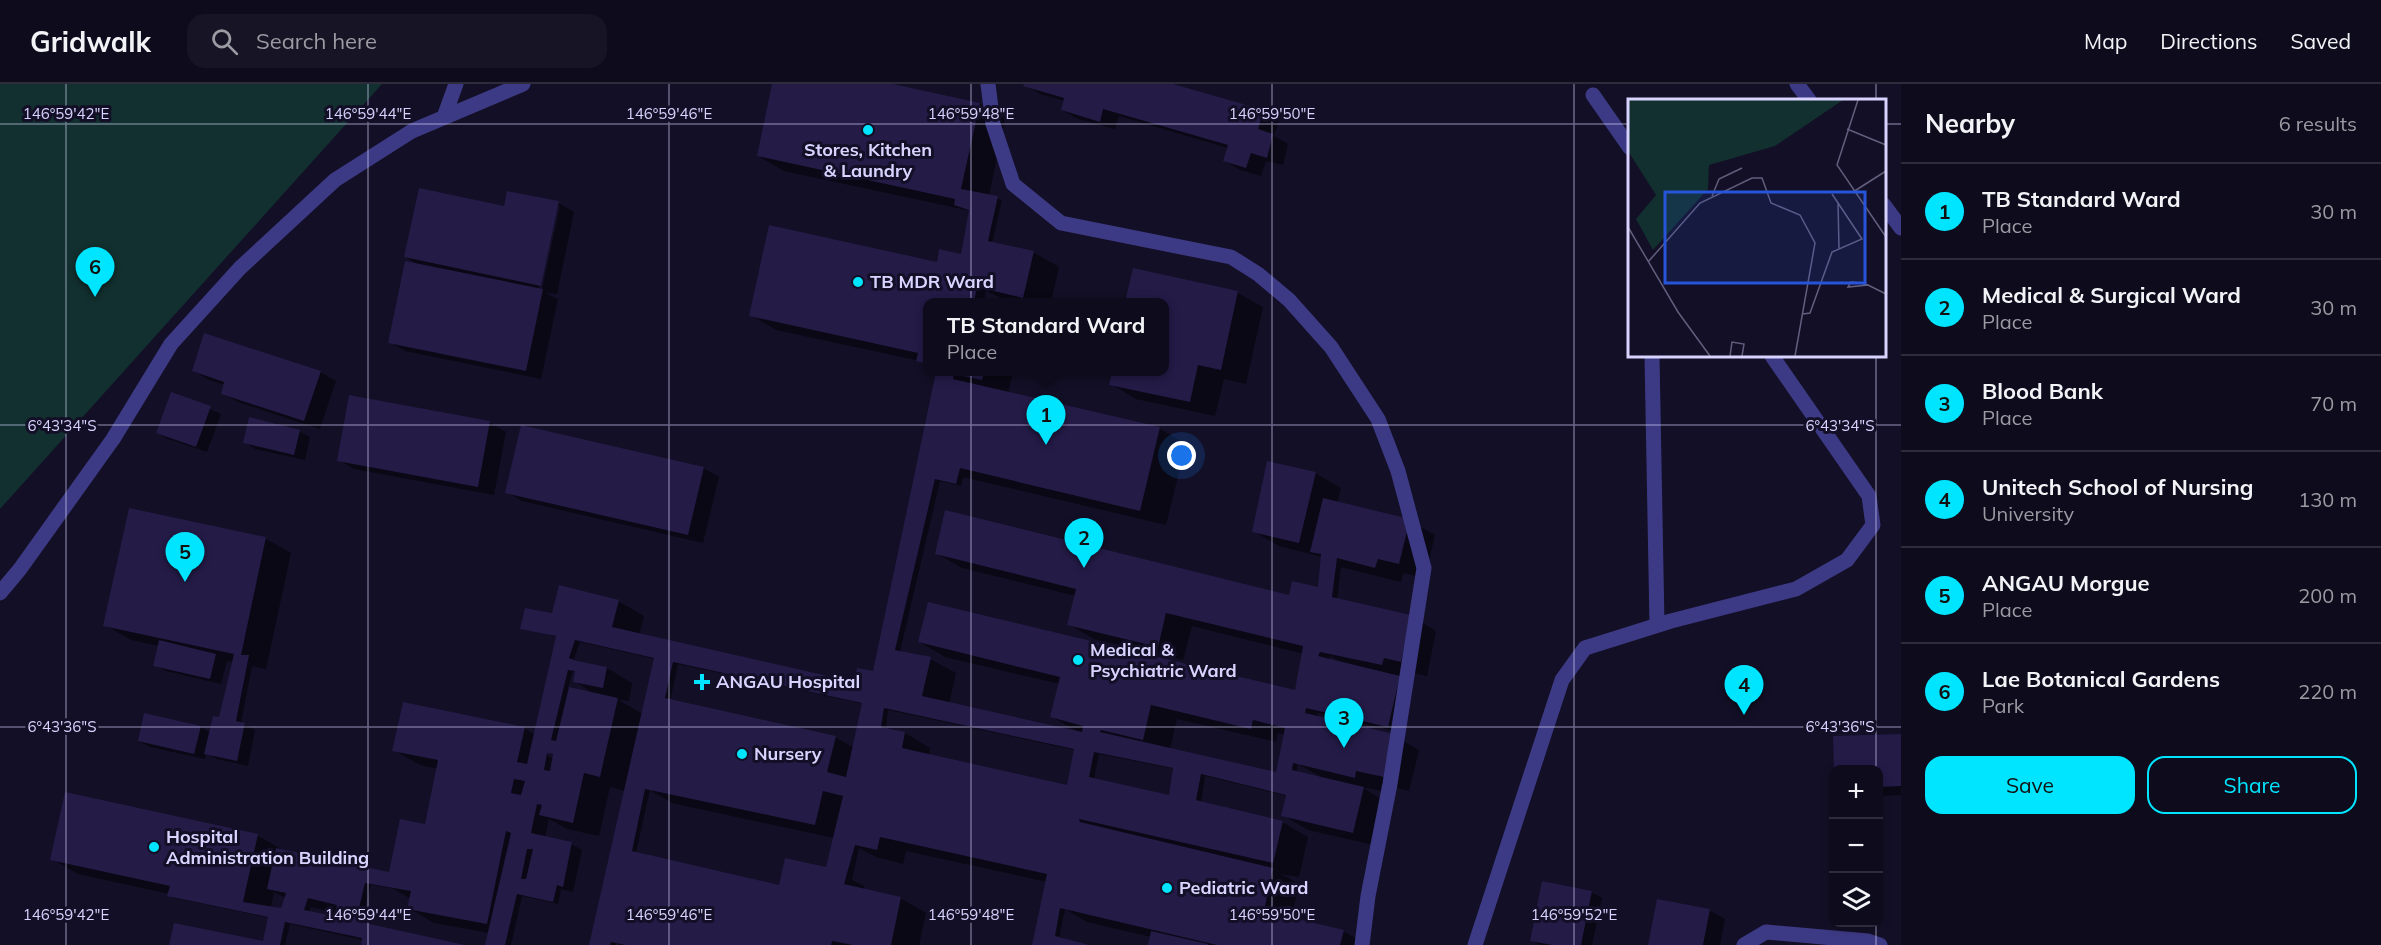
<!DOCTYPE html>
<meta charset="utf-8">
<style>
:root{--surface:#0e0b1c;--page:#171425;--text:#f1f3f6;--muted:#9b9ba3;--line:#2e2b3b;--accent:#00e5ff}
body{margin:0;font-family:Mulish,sans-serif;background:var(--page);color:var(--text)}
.controls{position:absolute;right:18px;bottom:18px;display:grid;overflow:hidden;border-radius:12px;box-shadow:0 3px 9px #0003}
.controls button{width:54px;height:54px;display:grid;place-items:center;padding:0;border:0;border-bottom:2px solid var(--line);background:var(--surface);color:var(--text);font:30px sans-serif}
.you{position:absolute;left:1182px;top:372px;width:21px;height:21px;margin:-15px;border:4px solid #fff;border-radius:50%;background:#1a73e8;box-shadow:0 0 0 9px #1a73e833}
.badge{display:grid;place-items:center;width:39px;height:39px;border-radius:50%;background:var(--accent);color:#111;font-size:20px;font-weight:700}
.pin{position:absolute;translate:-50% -50px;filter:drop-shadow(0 2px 3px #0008)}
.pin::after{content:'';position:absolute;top:32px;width:21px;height:18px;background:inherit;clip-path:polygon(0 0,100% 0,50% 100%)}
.popup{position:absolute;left:923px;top:214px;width:246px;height:78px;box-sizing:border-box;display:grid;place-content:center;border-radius:12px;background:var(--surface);filter:drop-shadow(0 2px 4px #0005);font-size:20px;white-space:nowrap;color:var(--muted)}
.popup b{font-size:22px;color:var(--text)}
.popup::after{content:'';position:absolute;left:50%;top:100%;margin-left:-12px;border:12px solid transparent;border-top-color:var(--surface)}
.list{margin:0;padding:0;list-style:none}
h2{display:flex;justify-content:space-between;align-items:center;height:78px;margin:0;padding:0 24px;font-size:26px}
h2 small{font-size:20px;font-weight:400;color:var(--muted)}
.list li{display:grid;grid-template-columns:39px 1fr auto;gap:18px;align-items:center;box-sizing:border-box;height:96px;padding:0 24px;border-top:2px solid var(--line)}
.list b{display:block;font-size:22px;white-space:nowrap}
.list p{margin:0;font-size:20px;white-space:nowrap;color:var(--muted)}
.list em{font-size:20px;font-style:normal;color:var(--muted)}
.actions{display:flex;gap:12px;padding:18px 24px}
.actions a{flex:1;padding:14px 0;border:2px solid var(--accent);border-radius:18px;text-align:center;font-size:21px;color:var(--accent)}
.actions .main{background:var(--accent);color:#111}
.icon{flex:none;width:33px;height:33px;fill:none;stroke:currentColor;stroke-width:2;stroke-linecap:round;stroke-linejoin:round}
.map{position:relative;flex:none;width:1901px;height:861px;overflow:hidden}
header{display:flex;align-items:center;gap:36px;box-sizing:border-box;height:84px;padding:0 30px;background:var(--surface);border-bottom:2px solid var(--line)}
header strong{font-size:28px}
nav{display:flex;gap:33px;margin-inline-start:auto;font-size:21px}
.search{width:420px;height:54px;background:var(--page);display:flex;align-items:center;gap:15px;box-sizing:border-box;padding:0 21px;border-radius:18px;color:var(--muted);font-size:22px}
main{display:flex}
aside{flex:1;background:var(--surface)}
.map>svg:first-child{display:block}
.green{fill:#12302f}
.shadow{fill:#0007;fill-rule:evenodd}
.building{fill:#241b47;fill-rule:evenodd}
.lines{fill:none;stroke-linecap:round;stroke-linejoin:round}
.minor{stroke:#3d3a85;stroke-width:15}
.ticks{fill:none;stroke:#d9d4ff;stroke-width:1.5;stroke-opacity:0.45}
.poi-dot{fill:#00e5ff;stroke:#130f26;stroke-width:2}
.labels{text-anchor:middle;stroke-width:6;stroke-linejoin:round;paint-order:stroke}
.poi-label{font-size:18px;font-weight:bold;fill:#d9d4ff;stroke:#130f26;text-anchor:start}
.inset-road{fill:none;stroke:#625e7d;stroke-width:1.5}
.view{fill:#2655da;fill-opacity:0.15;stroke:#2655da;stroke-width:3}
.inset-edge{fill:none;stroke:#d9d4ff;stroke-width:3}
.ticks-label{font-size:15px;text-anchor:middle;fill:#d9d4ff;stroke:#130f26;stroke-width:6;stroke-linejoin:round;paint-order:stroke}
</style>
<header>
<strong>Gridwalk</strong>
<div class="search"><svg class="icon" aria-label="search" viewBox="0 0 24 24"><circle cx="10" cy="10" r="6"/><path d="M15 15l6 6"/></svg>Search here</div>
<nav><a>Map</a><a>Directions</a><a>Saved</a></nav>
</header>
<main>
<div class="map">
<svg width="1901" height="861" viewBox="0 0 1901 861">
<rect width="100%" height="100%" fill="#130f26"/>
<path class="green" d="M0,0H382L0,425Z"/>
<path class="shadow" d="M774,0H886L980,20L1005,35L989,112L1002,116L992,159L1033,168L1059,183L1051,218H1010L986,207L984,218H928V282L920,277L776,246L751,231L962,172L971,127L784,87L758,72Z
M1025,0H1168L1263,28L1279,37L1274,52L1288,60L1283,81L1266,77L1261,92L1240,86L1225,77L1228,64L1119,32L1115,45L1078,35L1062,26L1065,17L1040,10Z
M558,119L574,128L557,210L546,209L558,215L541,295L405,267L390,258L419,181L406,173L505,124ZM556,122H560L541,210L538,209Z
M1134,186L1238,209L1263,223L1246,300L1224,295L1215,332L1136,315L1111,300L1113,288H1164V218H1127Z
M194,287L320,288L336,297L320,345L238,318L222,309L225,301L209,296Z
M937,288H1013L1008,309L1160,345L1186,360L1166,441L963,393L961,402L940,397L900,568L930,575L956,589L949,620L1079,648L1052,633L1060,600L945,573L920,558L1295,608L1304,570L1192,542L1183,576L1094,555L1069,540L1076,512L962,484L936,469L1290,512L1319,505L1322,473L1279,462L1253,447L1315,389L1341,404L1337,419L1410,437L1435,451L1425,494L1403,489L1401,498L1341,483L1337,516L1411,532L1436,547L1427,592L1409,588L1399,648L1318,629L1317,633L1393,651L1419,666L1409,707L1382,700L1381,707L1362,703L1389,720L1378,762L1308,746L1283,731L1287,712L1205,692L1201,720L1282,738L1308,753L1299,793L1281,790L1299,800L1291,835L1343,847L1367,861H1150L1151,853L1087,838L1065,825L1059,855L1086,861H1034L1047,798L906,767L903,780L876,773L859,764L852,796L864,802L863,806L900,814L926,829L919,861H620L616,859V861H591L626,707L610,703L599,752L567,745L549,735L545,754L571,760L582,766L573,808L561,805L558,820L522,812L511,861H486L489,849L434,839L409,824L411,815L392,804L371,801L361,839L462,861H362L363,856L290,840L285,861H171L264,858L270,834L174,814L169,810L78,790L52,775L258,752L283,766L390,790L426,742L438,685L420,681L394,666L524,644L536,651L558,553L522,544L618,517L644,532L639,551L855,599L874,589ZM580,558L655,575L643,630L618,616L629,617L632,599L607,584L573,577ZM1330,572L1341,578L1329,576ZM678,580L864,620L854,664L835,653L670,617ZM573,587L576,588L575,597L596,611L568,604ZM888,626L1075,666L1068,703L929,672L930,664L905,649L886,645ZM1177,635L1276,658L1278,649L1285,651L1277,689L1170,665ZM543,665L554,672V675L542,668ZM1099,670L1175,685L1176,714L1094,695ZM1298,680L1323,694L1296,689ZM650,706L672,719L834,754V786L780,802L636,769ZM274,808L286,814L283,826L271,823ZM311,823L336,829L335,833L309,829Z
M172,309L221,330L207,368L168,355L158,349Z
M351,313L490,339L506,348L494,411L354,385L339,376Z
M299,347L310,353L305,376L255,365L245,358Z
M703,384L719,393L703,459L522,417L507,408Z
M130,426L266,455L291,469L266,585L252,582L241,639L255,646L248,682L217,675L206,669L205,675L150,663L139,657L201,643L211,649L227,636L233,578L227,577L221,600L166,587L155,581L159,562L131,556L105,541Z
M1901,651V711L1878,712V686Z
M1591,808L1602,814L1592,861H1540L1531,856Z
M1709,826L1725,835L1720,861H1649Z"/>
<path class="building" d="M772,0H893L980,19L961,105L998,112L988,157L1034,167L1023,214L977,203L974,218H928V280L916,277L918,269L749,232L769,141L937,178L939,165L961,170L969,126L954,121L955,115L757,72Z
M1024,0H1173L1264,26L1258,45L1273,50L1267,74L1251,69L1246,84L1223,77L1228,61L1103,25L1100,38L1061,26L1064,14L1023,2Z
M419,104L504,122L507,107L559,117L541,202L404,173Z
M405,177L543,205L526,287L388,259Z
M1133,184L1238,207L1221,286L1198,281L1190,318L1109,301L1112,288H1164V218H1125Z
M204,249L321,287L304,337L221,310L224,298L192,287Z
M936,288H984L982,296L954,290L953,295L1160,343L1140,427L960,384L956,400L935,395L895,566L931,573L922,612L1082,648L1083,642L1050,633L1060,593L918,558L928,518L1295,606L1303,562L1166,529L1158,563L1067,541L1076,505L935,470L945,426L1289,511L1292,497L1318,503L1321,470L1310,468L1323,414L1410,435L1399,480L1378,475L1375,484L1337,474L1332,513L1411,531L1401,578L1384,574L1382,581L1320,568L1318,572L1400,592L1388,643L1306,624L1305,629L1394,650L1384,693L1356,687L1355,694L1293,679L1292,686L1364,703L1353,749L1281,732L1286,711L1201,690L1196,716L1283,737L1273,779L1079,735L1080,738L1273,784L1264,827L1344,846L1340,861H1217L1060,824L1055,852L1089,861H1032L1047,790L880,753L877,766L855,761L844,800L901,813L891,861H853L832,857L831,861H625L611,858L610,861H589L654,574L575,556L569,574L577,577L607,583L603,604L573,598L575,587L568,586L551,656L556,657L569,603L618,614L600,693L584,689L573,739L539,731L542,721L537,720L531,749L572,758L563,803L557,801L553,818L517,810L505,861H485L511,749L506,747L487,840L407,825L411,807L365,799L356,837L465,861H361L362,854L285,838L280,861H169L174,839L263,857L268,833L167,812L170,802L50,776L65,708L258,750L243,818L281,824L286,809L267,805L276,764L389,788L400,735L425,740L438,676L392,667L403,618L525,643L517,678L527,680L556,552L520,545L525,524L552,529L559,501L619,516L612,543L854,598L857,584L873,587ZM673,578L862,619L846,693L827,688L836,652L665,614ZM1151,621L1251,645L1253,636L1285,644L1276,688L1100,648L1101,646L1143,656ZM884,624L1074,665L1067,701L902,664L905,648L881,643ZM1094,668L1173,684L1169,711L1089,693ZM547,669L553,670L550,687L544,686ZM514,695L525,697L521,711L511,709ZM645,705L815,741L823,707L843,712L826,783L785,774L779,801L632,767ZM527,765H533L526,795H521ZM308,814L337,821L334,832L304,826Z
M171,308L211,322L196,363L156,349Z
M349,311L490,337L478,403L337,377Z
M249,333L300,346L294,371L243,359Z
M521,341L704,383L688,451L505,409Z
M1267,377L1316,388L1299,459L1252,448Z
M129,424L266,453L241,571H249L236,637L245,639L237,677L204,670L213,632L219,633L234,570L103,542Z
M159,556L216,570L210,595L153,582Z
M144,629L201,642L194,670L138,657Z
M1901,650V702L1878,703V686H1834L1833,652Z
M1542,797L1592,807L1581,861H1552L1530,857Z
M1657,815L1710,825L1703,861H1648Z
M1151,847L1208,860V861H1148Z"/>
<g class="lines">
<path class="minor" d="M988,0L993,40L1013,100L1061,139L1231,173L1258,190L1289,216L1331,263L1378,335L1398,387L1424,484L1390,700L1368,812L1362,861
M1797,0L1809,16
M1593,11L1630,64
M444,33L456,0
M1884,121L1901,144
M1652,272L1657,541
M0,509L20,485L113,355L171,260L240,184L335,96L412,47L523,0
M1475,861L1562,596L1585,564L1671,537L1796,505L1847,476L1873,441L1869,412L1772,272
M1744,861L1766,848L1868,857L1880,861"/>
</g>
<path class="ticks" d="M66,0V861M368,0V861M669,0V861M971,0V861M1272,0V861M1574,0V861M1876,0V16M0,40H1630M1884,40H1901M1876,272V686M0,341H1901M0,643H1901M1876,838V861"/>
<g class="poi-dot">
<circle cx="868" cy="46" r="6"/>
<circle cx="858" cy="198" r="6"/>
<circle cx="1078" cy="576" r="6"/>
<path d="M699 589h6v6h6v6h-6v6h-6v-6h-6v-6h6z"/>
<circle cx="742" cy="670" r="6"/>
<circle cx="154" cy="763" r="6"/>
<circle cx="1167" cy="804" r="6"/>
</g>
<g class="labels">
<g class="poi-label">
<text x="868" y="72" text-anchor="middle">Stores, Kitchen<tspan x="868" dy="21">&amp; Laundry</tspan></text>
<text x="870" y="204">TB MDR Ward</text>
<text x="1090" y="572">Medical &amp;<tspan x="1090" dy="21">Psychiatric Ward</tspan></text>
<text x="716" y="604">ANGAU Hospital</text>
<text x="754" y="676">Nursery</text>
<text x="166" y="759">Hospital<tspan x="166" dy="21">Administration Building</tspan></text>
<text x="1179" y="810">Pediatric Ward</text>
</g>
</g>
<g transform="translate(1628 15)">
<rect width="258" height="258" fill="#130f26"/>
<path d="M0,1H215L147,47L81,66L80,90L25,151L8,120L28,96L0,52Z" fill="#12302f"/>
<path class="inset-road" d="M230,1L209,66L258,138M219,30L258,46M225,93L258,72M84,97L91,80L114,69M210,103L211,150M0,128L50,213L82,257M20,163L72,104L124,79H134L143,104L172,116L187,144L167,257M240,186L220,188L223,183L233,184L240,186L258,195M175,215L182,214L204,153L234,140L204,95M102,257L104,243L116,245L114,257"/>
<path class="view" d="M37,93H237V184H37Z"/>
<rect width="258" height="258" class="inset-edge"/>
</g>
<g class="ticks-label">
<text x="66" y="35">146°59'42"E</text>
<text x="368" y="35">146°59'44"E</text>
<text x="669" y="35">146°59'46"E</text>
<text x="971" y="35">146°59'48"E</text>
<text x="1272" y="35">146°59'50"E</text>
<text x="62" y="347">6°43'34"S</text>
<text x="1840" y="347">6°43'34"S</text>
<text x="62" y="648">6°43'36"S</text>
<text x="1840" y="648">6°43'36"S</text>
<text x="66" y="836">146°59'42"E</text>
<text x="368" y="836">146°59'44"E</text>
<text x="669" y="836">146°59'46"E</text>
<text x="971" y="836">146°59'48"E</text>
<text x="1272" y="836">146°59'50"E</text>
<text x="1574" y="836">146°59'52"E</text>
</g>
</svg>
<div class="controls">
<button>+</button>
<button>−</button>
<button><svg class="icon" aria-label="layers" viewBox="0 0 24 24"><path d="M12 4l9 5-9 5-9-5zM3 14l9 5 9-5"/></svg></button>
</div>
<div class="you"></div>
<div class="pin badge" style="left:1046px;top:361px">1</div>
<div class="popup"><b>TB Standard Ward</b>Place</div>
<div class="pin badge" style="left:1084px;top:484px">2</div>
<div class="pin badge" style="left:1344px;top:664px">3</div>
<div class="pin badge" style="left:1744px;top:631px">4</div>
<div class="pin badge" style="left:185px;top:498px">5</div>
<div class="pin badge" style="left:95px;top:213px">6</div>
</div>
<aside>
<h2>Nearby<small>6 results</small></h2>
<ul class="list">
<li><span class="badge">1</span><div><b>TB Standard Ward</b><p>Place</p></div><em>30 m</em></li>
<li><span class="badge">2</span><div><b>Medical &amp; Surgical Ward</b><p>Place</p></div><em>30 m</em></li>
<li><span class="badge">3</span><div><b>Blood Bank</b><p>Place</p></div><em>70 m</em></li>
<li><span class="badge">4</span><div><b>Unitech School of Nursing</b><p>University</p></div><em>130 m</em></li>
<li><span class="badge">5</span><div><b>ANGAU Morgue</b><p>Place</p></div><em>200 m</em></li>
<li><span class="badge">6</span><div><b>Lae Botanical Gardens</b><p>Park</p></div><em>220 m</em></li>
</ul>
<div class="actions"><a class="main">Save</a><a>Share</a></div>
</aside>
</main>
